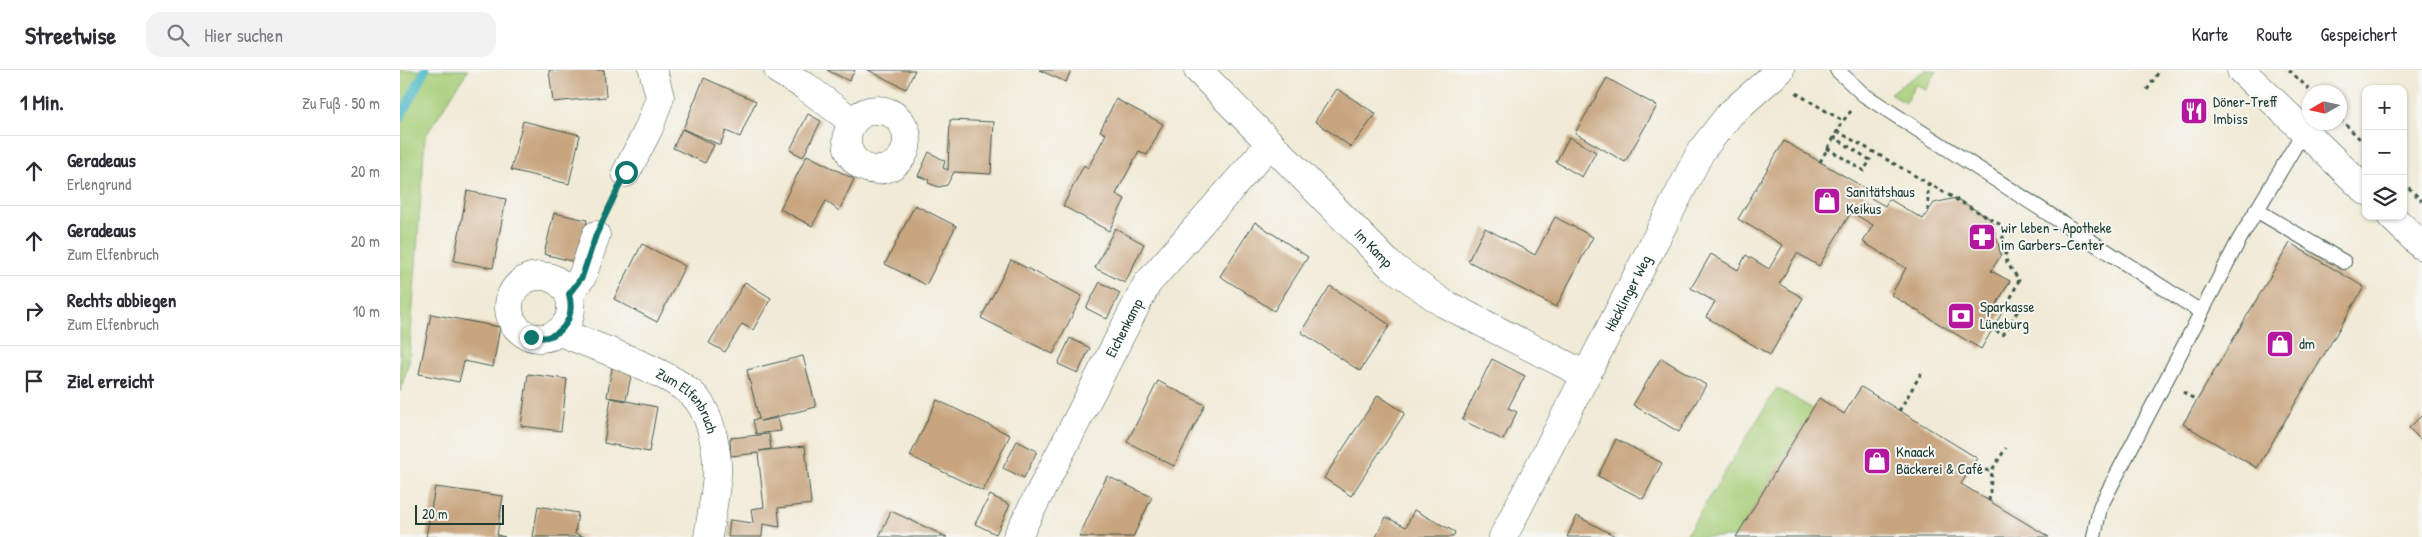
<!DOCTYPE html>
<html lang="de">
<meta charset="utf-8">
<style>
:root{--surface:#fff;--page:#f2f2f3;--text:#2b2b33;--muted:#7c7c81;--line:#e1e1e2}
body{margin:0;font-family:"Patrick Hand",sans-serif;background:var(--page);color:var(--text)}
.controls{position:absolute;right:15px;top:15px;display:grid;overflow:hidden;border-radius:10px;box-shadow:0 1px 4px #0004}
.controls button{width:45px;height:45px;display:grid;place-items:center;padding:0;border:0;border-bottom:1px solid var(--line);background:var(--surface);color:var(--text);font:25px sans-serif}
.compass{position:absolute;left:1902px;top:15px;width:45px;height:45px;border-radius:50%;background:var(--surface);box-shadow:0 1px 4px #0004;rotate:261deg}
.scale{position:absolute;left:15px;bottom:12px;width:89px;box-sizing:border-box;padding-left:5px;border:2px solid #1f3d34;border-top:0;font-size:14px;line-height:18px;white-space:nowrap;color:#1f3d34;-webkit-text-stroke:4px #f6f6f2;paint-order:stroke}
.stop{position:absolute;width:15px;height:15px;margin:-11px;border:4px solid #0f766e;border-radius:50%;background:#fff}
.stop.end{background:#0f766e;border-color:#fff;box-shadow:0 1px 5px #0008}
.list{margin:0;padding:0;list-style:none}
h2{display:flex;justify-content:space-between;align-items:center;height:65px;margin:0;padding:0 20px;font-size:21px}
h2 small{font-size:16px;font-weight:400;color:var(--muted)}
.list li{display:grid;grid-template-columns:32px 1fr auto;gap:15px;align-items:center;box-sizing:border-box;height:70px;padding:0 20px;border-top:1px solid var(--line)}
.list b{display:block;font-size:19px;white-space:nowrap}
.list p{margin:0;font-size:16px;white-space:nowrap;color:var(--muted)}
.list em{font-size:16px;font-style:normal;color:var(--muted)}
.icon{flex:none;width:28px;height:28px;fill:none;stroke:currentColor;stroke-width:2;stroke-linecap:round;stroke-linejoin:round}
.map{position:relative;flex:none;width:2022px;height:467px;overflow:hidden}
header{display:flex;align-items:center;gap:30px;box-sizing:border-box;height:70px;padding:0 25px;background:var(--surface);border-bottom:1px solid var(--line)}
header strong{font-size:24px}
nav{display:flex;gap:28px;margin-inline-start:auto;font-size:18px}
.search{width:350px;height:45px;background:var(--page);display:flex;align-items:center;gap:12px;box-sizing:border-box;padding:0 18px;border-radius:15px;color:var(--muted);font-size:19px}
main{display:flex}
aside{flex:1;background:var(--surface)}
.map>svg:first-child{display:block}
.green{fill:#a7ce78;stroke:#638656}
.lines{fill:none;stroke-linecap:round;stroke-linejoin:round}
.stream{stroke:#4bb7c7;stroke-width:9}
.building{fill:#c8a57f}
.lane-casing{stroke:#3e574c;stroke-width:16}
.street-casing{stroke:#3e574c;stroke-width:29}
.secondary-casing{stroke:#3e574c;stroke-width:29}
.path{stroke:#3e574c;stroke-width:3;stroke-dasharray:4 4;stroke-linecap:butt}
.lane{stroke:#fff;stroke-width:14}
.street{stroke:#fff;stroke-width:28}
.secondary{stroke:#fff;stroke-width:28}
.route{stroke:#0f766e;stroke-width:6}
.labels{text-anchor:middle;stroke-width:4;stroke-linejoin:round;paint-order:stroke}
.poi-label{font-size:15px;fill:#1f3d34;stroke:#f6f6f2;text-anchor:start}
.street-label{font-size:15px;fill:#1f3d34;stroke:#f6f6f2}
</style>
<header>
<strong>Streetwise</strong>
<div class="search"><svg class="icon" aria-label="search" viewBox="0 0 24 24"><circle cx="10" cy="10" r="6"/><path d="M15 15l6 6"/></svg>Hier suchen</div>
<nav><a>Karte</a><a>Route</a><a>Gespeichert</a></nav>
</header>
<main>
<aside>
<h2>1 Min.<small>Zu Fuß · 50 m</small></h2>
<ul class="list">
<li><svg class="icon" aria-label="ahead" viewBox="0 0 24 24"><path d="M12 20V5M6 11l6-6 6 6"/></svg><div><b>Geradeaus</b><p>Erlengrund</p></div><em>20 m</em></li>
<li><svg class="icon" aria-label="ahead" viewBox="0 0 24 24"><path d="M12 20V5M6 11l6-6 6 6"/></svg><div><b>Geradeaus</b><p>Zum Elfenbruch</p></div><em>20 m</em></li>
<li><svg class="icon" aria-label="right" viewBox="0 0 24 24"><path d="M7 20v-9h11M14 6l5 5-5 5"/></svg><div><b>Rechts abbiegen</b><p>Zum Elfenbruch</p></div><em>10 m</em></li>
<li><svg class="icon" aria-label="arrive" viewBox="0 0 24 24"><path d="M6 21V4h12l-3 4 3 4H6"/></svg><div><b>Ziel erreicht</b></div></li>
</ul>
</aside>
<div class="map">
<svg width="2022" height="467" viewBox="0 0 2022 467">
<rect width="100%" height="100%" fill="#f6f6f2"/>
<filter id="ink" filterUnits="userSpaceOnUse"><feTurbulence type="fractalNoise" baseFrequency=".02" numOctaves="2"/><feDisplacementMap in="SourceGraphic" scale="10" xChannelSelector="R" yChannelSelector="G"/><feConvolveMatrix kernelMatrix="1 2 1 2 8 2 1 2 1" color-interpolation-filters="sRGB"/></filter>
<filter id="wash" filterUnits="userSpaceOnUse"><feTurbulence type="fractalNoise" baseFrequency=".0096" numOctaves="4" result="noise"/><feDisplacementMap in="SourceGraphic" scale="20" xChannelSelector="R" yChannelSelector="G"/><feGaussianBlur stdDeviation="1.12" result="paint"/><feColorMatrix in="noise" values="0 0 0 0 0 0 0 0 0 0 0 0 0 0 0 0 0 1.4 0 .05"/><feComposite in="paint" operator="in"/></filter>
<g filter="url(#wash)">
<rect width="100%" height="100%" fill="#f1ead6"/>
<path class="green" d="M0,0H68L25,67L9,292L0,322Z
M1525,0L1537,1L1526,20L1516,14L1505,33L1490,23Z
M1377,318L1413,339L1336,467H1285Z"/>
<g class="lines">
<path class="stream" d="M0,48L25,0"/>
</g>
<g id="blocks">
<path class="building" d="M149,0H204L206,27L153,32Z
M427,0H455L449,11Z
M468,0H515L506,19Z
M639,0H671L666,12Z
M304,8L356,31L340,67L326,61L320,75L283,59Z
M1207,8L1257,36L1225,92L1175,63Z
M937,19L976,44L951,77L915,51Z
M716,29L763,54L747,85L739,81L716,124L725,129L709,161L663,136L684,95L688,98L706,64L700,61Z
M408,44L421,51L403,87L390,80Z
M550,50L594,52L591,104L554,102L547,115L539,117L528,113L529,110L518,106L529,82L545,91L543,98L548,100Z
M123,51L180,65L169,114L111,100Z
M282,59L314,75L305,93L273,78Z
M1169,67L1196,82L1182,107L1156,92Z
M1384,71L1465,118L1462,123L1485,136L1489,129L1523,149L1534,133L1556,128L1592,150L1601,185L1591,201L1610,211L1595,237L1603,241L1581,279L1491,225L1506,198L1463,172L1473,155L1451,142L1419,196L1397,183L1379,214L1403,228L1370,285L1306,247L1315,232L1291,218L1311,184L1338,200L1346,185L1369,199L1383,175L1338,149Z
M407,85L454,109L439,141L426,131L412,156L380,139Z
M67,121L106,129L93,198L54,191Z
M515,135L556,156L526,215L485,194Z
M154,143L187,150L179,193L144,184Z
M1155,147L1193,167L1156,237L1068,191L1085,158L1135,185Z
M855,152L908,187L874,241L820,206Z
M715,158L744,174L725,213L695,198Z
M1890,173L1964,217L1857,398L1783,354Z
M242,174L285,196L257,252L214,229Z
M611,190L682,226L653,284L581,248Z
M345,212L371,228L353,260L342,254L325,282L309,273Z
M700,212L720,223L707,249L686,238Z
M930,216L990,255L960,301L901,262Z
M31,244L100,257L93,297L64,291L59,312L19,304Z
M670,268L690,278L678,303L658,294Z
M403,286L416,337L360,351L378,348L381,361L356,364L353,350L359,349L347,300Z
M1261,288L1306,315L1279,362L1233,335Z
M1092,289L1125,306L1108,338L1117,342L1103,370L1062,350Z
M212,298L232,301L226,330L207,327Z
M128,304L167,309L161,361L121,356Z
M758,311L805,335L774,396L727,372Z
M1461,317L1577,388L1561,414L1649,467H1336L1419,328L1444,344Z
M978,325L1005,343L951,426L924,408Z
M211,328L257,337L249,382L204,373Z
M537,330L610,365L583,421L510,386Z
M2022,345V371L2009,358Z
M369,364L371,379L359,381L405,376L411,434L378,438L380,457L363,454L362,467H328L330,450L353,453L351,439L364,437L358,383L331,386L330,368Z
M1216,369L1262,393L1243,429L1198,406Z
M617,371L637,381L624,408L603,398Z
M707,406L752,427L733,467H679Z
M35,417L103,426L97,465L105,467H26Z
M590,425L610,435L596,464L575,454Z
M138,436L178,443L175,464L186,467H133Z
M1014,440L1055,462L1053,467H976L986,447L1006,457Z
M491,441L547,467H479Z
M1177,446L1217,467H1167Z"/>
</g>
</g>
<g filter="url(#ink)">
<use href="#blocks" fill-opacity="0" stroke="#3e574c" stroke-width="1"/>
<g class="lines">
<g class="lane-casing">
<path id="lane" d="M1437,0L1464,25L1801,242
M1856,140L1944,192
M1694,467L1700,437L1839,170L1904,61"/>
</g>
<g class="street-casing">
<g id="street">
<path d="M378,0L405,16L453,52"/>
<path id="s1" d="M798,0L990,195L1043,233L1186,305"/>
<circle cx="477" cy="70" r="30"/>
<path d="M226,103L249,58L260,27L253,0"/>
<circle cx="140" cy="237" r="31"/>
<path d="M169,224L182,207L196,165"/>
<path id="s2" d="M160,262C195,277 273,302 297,329C312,348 318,383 317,406C315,426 311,447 308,467"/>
<path id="s3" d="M617,467L747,214L870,74"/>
<path id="s4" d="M1103,467L1301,81L1330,44L1380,0"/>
</g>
</g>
<g class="secondary-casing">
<path id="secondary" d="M1841,0L1966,121
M1991,146L2022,176"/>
</g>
<path class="path" d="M1889,0L1912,22
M1747,20L1760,0
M1396,23L1443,51
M1940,49L1966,75
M1437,61L1601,155L1607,193L1619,210L1607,236L1617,242L1603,265L1593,259
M1427,78L1464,101L1470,90L1434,67
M1420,92L1443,51L1451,41
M2003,112L2022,131
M208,140L214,128
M1528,141V113
M1783,322L1796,330
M1499,341L1522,302
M1569,401L1592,400L1606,378
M1589,431L1592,400"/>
<use href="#lane" class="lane"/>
<use href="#street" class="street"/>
<use href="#secondary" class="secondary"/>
</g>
</g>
<g class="lines" filter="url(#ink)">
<path class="route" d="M131,267C159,272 176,251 169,224L182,207L196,165L226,102"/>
</g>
<defs>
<g id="restaurant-square" transform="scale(1.4375)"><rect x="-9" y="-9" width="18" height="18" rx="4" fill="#b5179e" stroke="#f6f6f2"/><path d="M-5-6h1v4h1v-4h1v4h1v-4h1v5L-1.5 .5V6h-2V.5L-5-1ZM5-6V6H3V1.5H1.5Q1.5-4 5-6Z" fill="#fff"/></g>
<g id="shop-square" transform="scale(1.4375)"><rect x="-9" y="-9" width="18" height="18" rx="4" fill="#b5179e" stroke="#f6f6f2"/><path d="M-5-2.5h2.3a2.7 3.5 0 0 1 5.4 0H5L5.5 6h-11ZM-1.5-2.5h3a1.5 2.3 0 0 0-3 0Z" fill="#fff"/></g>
<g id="pharmacy-square" transform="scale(1.4375)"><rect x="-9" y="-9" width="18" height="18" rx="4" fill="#b5179e" stroke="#f6f6f2"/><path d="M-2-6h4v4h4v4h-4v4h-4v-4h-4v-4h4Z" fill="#fff"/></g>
<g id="bank-square" transform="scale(1.4375)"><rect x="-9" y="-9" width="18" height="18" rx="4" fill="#b5179e" stroke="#f6f6f2"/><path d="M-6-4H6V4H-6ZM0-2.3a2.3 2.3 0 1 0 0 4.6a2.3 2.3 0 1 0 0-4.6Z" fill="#fff"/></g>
</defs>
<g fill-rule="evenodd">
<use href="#restaurant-square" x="1794" y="41"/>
<use href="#shop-square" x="1427" y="131"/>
<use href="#pharmacy-square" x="1582" y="167"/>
<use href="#bank-square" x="1561" y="246"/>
<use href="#shop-square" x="1880" y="274"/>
<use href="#shop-square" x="1477" y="391"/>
</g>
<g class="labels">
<g class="poi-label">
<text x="1813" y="37">Döner-Treff<tspan x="1813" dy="17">Imbiss</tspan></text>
<text x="1446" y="127">Sanitätshaus<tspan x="1446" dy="17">Keikus</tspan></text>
<text x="1601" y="163">wir leben - Apotheke<tspan x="1601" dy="17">im Garbers-Center</tspan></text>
<text x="1580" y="242">Sparkasse<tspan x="1580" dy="17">Lüneburg</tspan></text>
<text x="1899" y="279">dm</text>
<text x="1496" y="387">Knaack<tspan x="1496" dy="17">Bäckerei &amp; Café</tspan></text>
</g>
<g class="street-label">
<text dy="5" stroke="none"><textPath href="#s1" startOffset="250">Im Kamp</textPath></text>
<text dy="5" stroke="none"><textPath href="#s4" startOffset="274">Häcklinger Weg</textPath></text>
<text dy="5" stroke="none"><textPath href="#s3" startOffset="235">Eichenkamp</textPath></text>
<text dy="5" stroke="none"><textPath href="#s2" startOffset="148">Zum Elfenbruch</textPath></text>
</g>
</g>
</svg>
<div class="controls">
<button>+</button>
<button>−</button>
<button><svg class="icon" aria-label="layers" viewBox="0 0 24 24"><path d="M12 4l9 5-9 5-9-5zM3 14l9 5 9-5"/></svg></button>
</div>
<svg class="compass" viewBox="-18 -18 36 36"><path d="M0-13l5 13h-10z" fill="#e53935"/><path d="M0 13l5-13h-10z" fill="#7c7c81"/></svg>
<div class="scale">20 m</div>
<div class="stop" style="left:226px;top:102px"></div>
<div class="stop end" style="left:131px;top:267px"></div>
</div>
</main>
